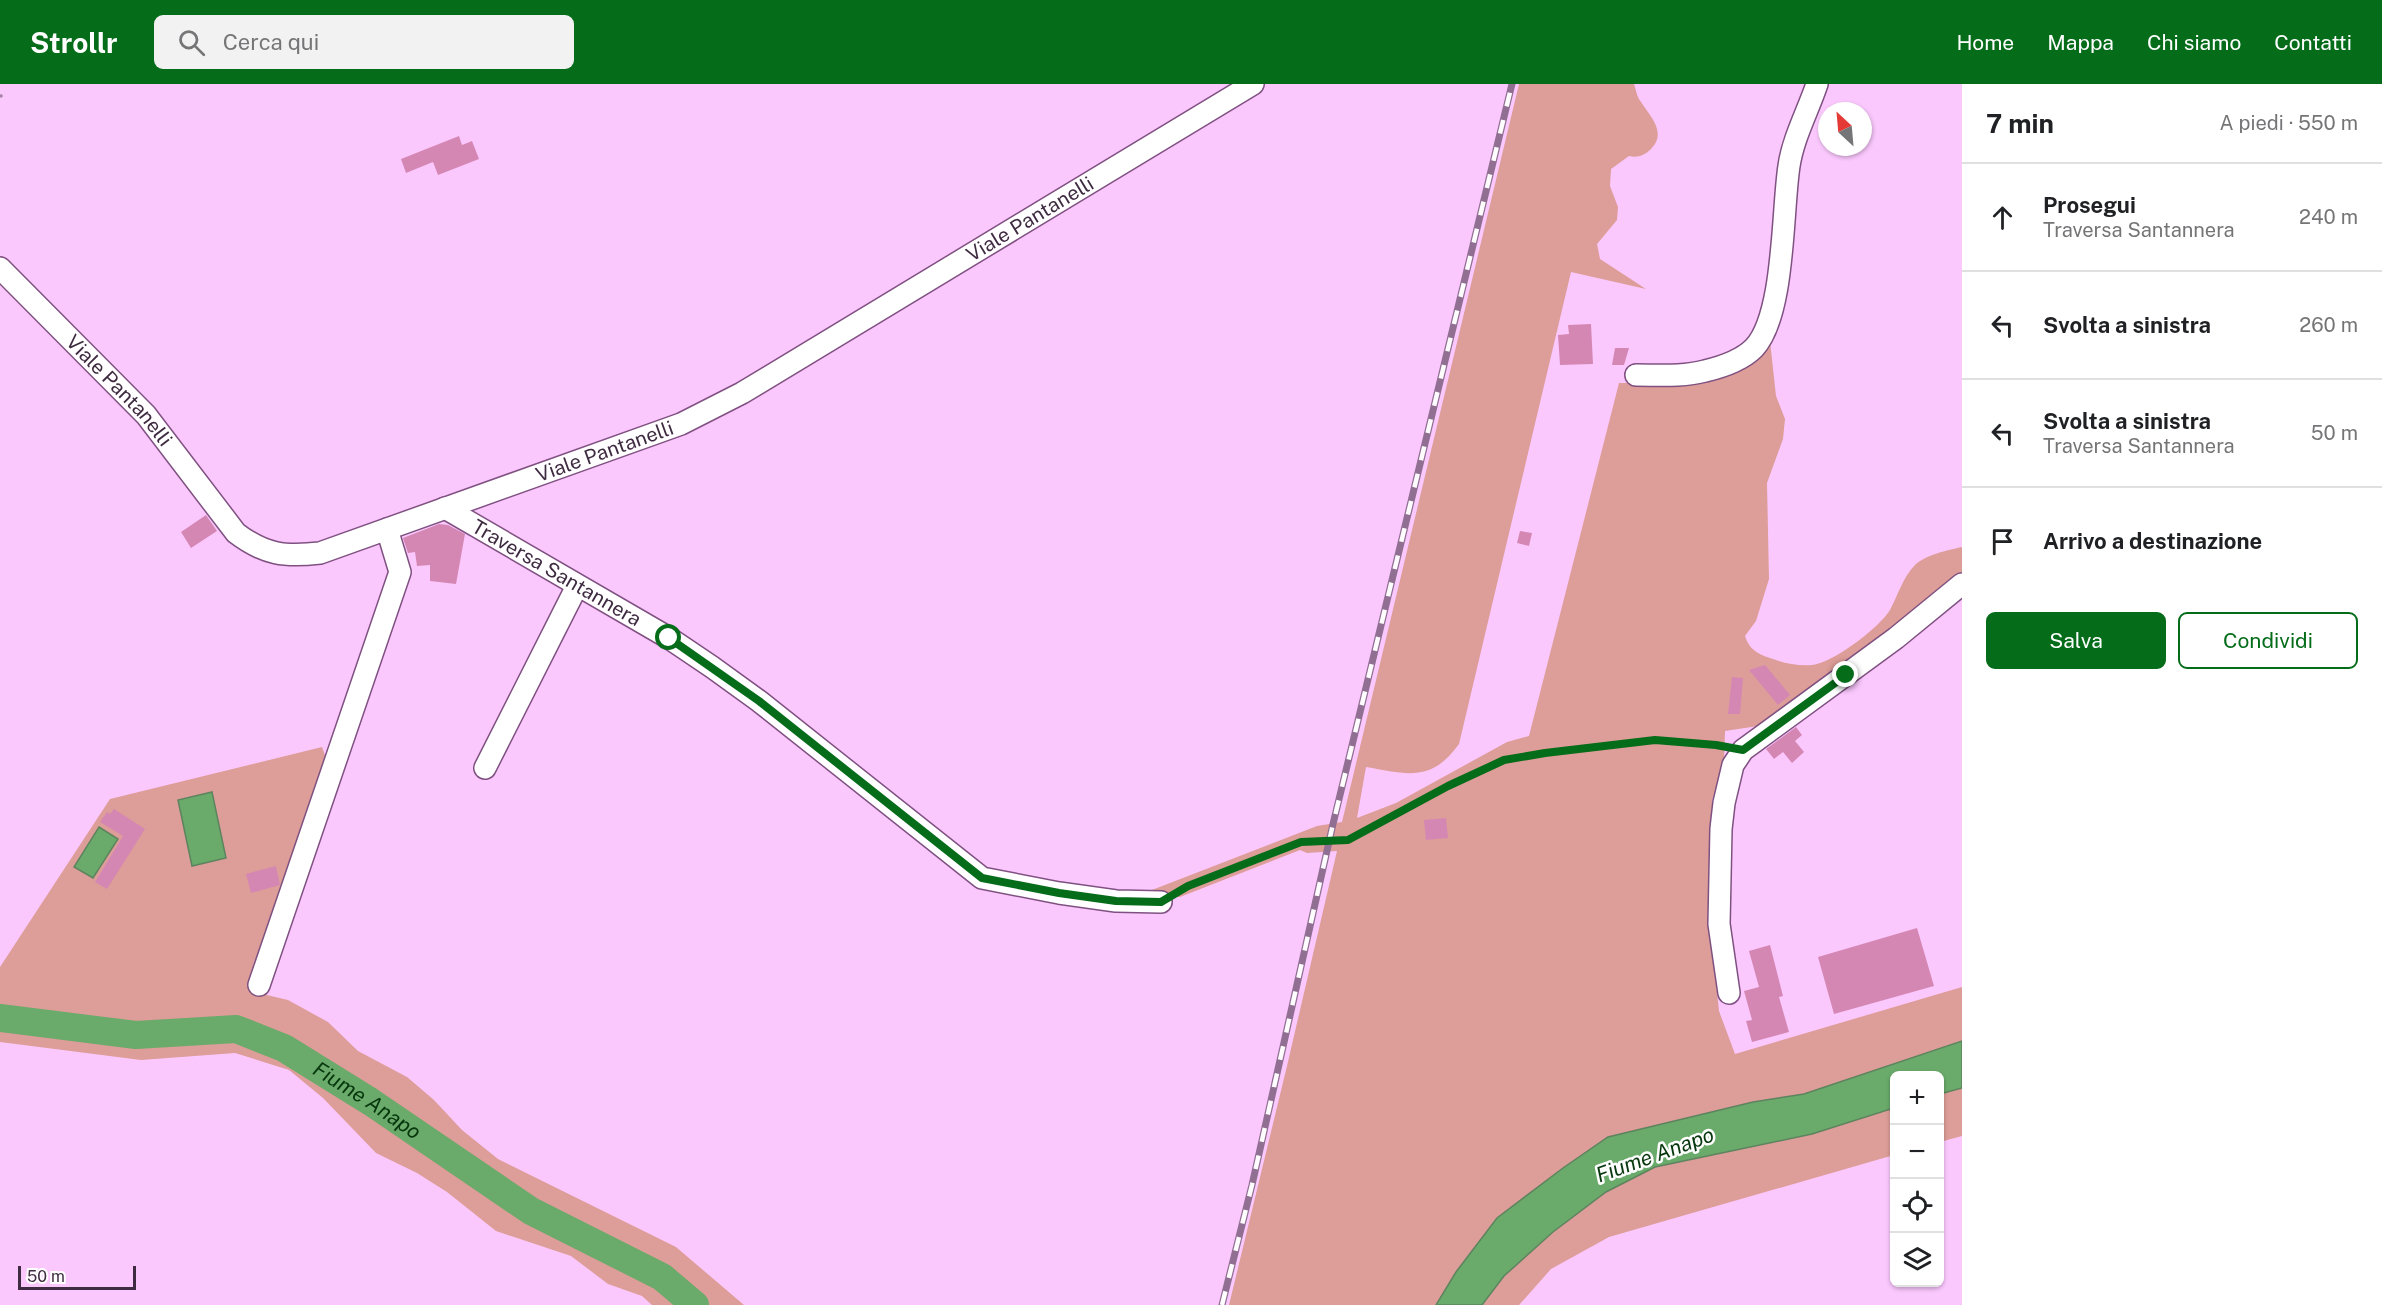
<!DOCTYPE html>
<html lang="it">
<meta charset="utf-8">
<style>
:root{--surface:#fff;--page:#f2f2f2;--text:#202124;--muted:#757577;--line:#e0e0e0;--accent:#056c19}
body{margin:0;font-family:"Public Sans",sans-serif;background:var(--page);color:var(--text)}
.controls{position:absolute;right:18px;bottom:18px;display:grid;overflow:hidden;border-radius:9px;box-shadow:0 2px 4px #0004}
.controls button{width:54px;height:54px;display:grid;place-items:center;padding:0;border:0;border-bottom:2px solid var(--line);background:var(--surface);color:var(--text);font:30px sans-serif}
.compass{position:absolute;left:1818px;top:18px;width:54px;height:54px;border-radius:50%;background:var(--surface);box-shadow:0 2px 4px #0004;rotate:334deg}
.scale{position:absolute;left:18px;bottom:15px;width:118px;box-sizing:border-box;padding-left:6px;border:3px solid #3f2b41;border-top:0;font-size:16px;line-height:21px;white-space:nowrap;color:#3f2b41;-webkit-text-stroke:4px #fdfdfd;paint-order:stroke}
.stop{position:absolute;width:18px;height:18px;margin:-14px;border:4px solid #056c19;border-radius:50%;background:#fff}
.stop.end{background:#056c19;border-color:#fff;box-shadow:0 2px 6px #0008}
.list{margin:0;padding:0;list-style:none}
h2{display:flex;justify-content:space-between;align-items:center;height:78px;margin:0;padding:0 24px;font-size:26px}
h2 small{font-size:20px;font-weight:400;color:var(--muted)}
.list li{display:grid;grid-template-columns:39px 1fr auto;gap:18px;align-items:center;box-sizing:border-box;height:108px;padding:0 24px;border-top:2px solid var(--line)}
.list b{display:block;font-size:22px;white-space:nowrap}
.list p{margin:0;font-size:20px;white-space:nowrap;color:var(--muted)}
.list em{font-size:20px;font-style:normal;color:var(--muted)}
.actions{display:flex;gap:12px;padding:18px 24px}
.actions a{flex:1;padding:14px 0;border:2px solid var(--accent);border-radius:9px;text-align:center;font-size:21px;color:var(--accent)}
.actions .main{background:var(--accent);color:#fff}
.icon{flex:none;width:33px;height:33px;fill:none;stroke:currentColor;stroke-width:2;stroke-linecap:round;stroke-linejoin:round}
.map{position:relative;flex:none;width:1962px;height:1221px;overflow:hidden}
header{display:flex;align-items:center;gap:36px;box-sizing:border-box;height:84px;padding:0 30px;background:var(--accent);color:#fff}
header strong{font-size:28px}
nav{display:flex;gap:33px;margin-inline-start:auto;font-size:21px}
.search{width:420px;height:54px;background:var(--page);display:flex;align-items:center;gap:15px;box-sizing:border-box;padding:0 21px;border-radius:9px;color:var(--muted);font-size:22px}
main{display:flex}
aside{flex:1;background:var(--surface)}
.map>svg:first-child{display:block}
.green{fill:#dd9d98}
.water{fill:#6aaa6b;stroke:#5d845e;stroke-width:1.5}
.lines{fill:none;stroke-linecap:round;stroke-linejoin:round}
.river{stroke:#6aaa6b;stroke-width:28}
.building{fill:#d587b4}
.minor-casing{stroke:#7f5181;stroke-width:24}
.path{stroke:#a782a9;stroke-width:3;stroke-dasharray:3 4.5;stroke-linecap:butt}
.minor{stroke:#fff;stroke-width:21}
.rail-casing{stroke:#916f93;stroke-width:7}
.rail{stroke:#fdfdfd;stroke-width:4.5;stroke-dasharray:14;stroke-linecap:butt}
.route{stroke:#056c19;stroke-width:8}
.labels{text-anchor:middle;stroke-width:5;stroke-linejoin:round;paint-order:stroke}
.street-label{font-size:20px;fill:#3f2b41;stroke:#fdfdfd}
.water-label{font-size:21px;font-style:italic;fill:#07370d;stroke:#fdfdfd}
</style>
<header>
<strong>Strollr</strong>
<div class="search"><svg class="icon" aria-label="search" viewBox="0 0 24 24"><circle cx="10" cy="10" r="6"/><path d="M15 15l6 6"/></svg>Cerca qui</div>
<nav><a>Home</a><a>Mappa</a><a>Chi siamo</a><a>Contatti</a></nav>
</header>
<main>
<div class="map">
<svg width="1962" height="1221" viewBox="0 0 1962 1221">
<rect width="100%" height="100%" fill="#fbc8fe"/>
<path class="green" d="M1519,0H1634C1636,6 1637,13 1641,18C1651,33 1667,49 1651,65C1644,72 1637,74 1629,72L1611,85L1610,102L1618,123L1617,136L1597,160L1600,175L1646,205L1571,188L1459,660C1431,699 1407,690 1366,683L1357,734L1396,719L1507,658L1529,652L1619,299H1657L1770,257L1776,312L1785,335L1783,355L1767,399L1769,495L1756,537L1745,552C1750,568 1761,571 1776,576C1787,580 1800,582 1812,581C1833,579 1879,544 1890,526C1898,511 1903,493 1915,481C1925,471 1948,466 1962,463V491L1940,510L1758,642L1725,647L1724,677L1712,717L1713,869L1719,927L1735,970L1962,903V957L1804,1010L1753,1018L1608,1053L1456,1188L1436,1221H1229L1287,982L1337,767L1307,769L1300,766L1180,813L1122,811L1014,792L1118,807L1152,806L1317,742L1342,738Z
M322,663L330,685L263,873L255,876L253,882L257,888L250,907L288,916L328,938L358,967L407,993L434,1016L462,1046L498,1075L676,1163L744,1221H652L642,1212L608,1200L571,1172L496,1147L447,1108L417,1089L376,1069L323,1014L289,986L235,969L141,976L0,958V883L110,715Z
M1962,1004V1052L1940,1058V1010Z
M1894,1024V1071L1609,1153L1551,1185L1519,1221H1482L1504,1192L1553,1148L1606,1108L1655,1083L1812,1050Z"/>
<path class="water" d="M212,708L226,774L192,782L178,716Z
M99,743L118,755L93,794L74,783Z
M1962,957V1004L1940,1010V992H1894V1024L1812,1050L1655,1083L1606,1108L1553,1148L1504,1192L1482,1221H1436L1456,1188L1497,1134L1563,1084L1608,1053L1753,1018L1804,1010Z"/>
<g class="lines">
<path class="river" id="s1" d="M0,934L136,951L236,945L284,964L371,1018L531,1127L662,1193L695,1221"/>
</g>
<path class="building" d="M459,52L462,61L472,57L479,75L438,91L433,78L406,89L401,75Z
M1591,240L1593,280L1560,281L1558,251L1569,250L1568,241Z
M1615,264H1629L1624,281H1612Z
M206,431L217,447L191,464L181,448Z
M439,440L448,441L465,450L456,500L430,497V481L417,482L415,468L408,469L403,454Z
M1520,447L1532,449L1529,462L1517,459Z
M1765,581L1790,611L1778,621L1749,586Z
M1732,593L1743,594L1740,630H1728Z
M1796,643L1802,651L1795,657L1804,668L1792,679L1783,668L1774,675L1766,665Z
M114,725L145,745L107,805L95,798L123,752L100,738L107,728L110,730Z
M1446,734L1448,754L1426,756L1424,736Z
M276,782L280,801L251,809L246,790Z
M1917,844L1934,902L1834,930L1818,873Z
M1770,861L1783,912L1779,913L1789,948L1752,958L1746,937L1752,936L1744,907L1759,903L1749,867Z"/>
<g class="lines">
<g class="minor-casing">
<g id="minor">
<path id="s2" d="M0,184L146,331L236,449C265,471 285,473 320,469L681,340L742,309L1253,0"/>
<path d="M1636,291C1659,291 1683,293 1705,287C1722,283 1741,277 1754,264C1785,231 1782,127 1789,82C1793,54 1808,27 1817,0"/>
<path id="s3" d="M445,424L669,554L712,583L759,617L982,794L1059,809L1116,817L1161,818"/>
<path d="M485,684L577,502"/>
<path d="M259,901L400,488L387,445"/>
<path d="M1729,909L1719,840L1721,745L1724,719L1733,681L1743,666L1754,658L1896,554L1962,500"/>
</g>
</g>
<path class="path" d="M0,13L4,9
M1175,809L1188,802L1301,758L1349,756L1448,702L1504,676L1544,669L1655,656L1726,663"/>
<use href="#minor" class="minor"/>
<g class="rail-casing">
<path id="rail" d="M1222,1221L1252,1101L1333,740L1512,0"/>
</g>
<use href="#rail" class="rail"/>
</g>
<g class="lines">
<path class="route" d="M669,554L759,617L982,794L1059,809L1116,817L1161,818L1188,802L1301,758L1348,756L1448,702L1504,676L1545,669L1655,656L1716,661L1743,666L1846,591"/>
</g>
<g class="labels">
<g class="street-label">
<text dy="7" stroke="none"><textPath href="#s2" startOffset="1233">Viale Pantanelli</textPath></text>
<text dy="7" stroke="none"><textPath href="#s2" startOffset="171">Viale Pantanelli</textPath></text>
<text dy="7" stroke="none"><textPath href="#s2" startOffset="747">Viale Pantanelli</textPath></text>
<text dy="7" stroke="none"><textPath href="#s3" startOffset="129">Traversa Santannera</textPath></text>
</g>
<g class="water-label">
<text dy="7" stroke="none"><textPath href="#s1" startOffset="387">Fiume Anapo</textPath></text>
<text transform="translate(1655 1071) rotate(-20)" y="7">Fiume Anapo</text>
</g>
</g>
</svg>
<div class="controls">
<button>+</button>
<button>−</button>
<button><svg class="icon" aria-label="locate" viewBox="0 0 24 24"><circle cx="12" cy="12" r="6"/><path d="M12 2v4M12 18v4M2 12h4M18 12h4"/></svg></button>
<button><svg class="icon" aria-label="layers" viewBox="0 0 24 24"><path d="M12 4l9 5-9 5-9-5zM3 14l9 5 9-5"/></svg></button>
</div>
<svg class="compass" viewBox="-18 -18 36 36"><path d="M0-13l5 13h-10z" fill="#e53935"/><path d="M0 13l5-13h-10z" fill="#757577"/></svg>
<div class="scale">50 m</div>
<div class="stop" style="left:669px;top:554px"></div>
<div class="stop end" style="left:1846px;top:591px"></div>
</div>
<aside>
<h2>7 min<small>A piedi · 550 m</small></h2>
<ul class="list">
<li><svg class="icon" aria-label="ahead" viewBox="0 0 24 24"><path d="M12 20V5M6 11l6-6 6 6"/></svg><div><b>Prosegui</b><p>Traversa Santannera</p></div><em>240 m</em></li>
<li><svg class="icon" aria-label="left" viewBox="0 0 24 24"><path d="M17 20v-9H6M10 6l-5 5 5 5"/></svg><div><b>Svolta a sinistra</b></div><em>260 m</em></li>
<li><svg class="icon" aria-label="left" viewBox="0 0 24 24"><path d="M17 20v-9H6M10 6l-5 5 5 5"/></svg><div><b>Svolta a sinistra</b><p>Traversa Santannera</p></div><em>50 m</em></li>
<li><svg class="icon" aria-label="arrive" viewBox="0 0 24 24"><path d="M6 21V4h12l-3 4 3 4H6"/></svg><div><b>Arrivo a destinazione</b></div></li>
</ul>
<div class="actions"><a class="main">Salva</a><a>Condividi</a></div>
</aside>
</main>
